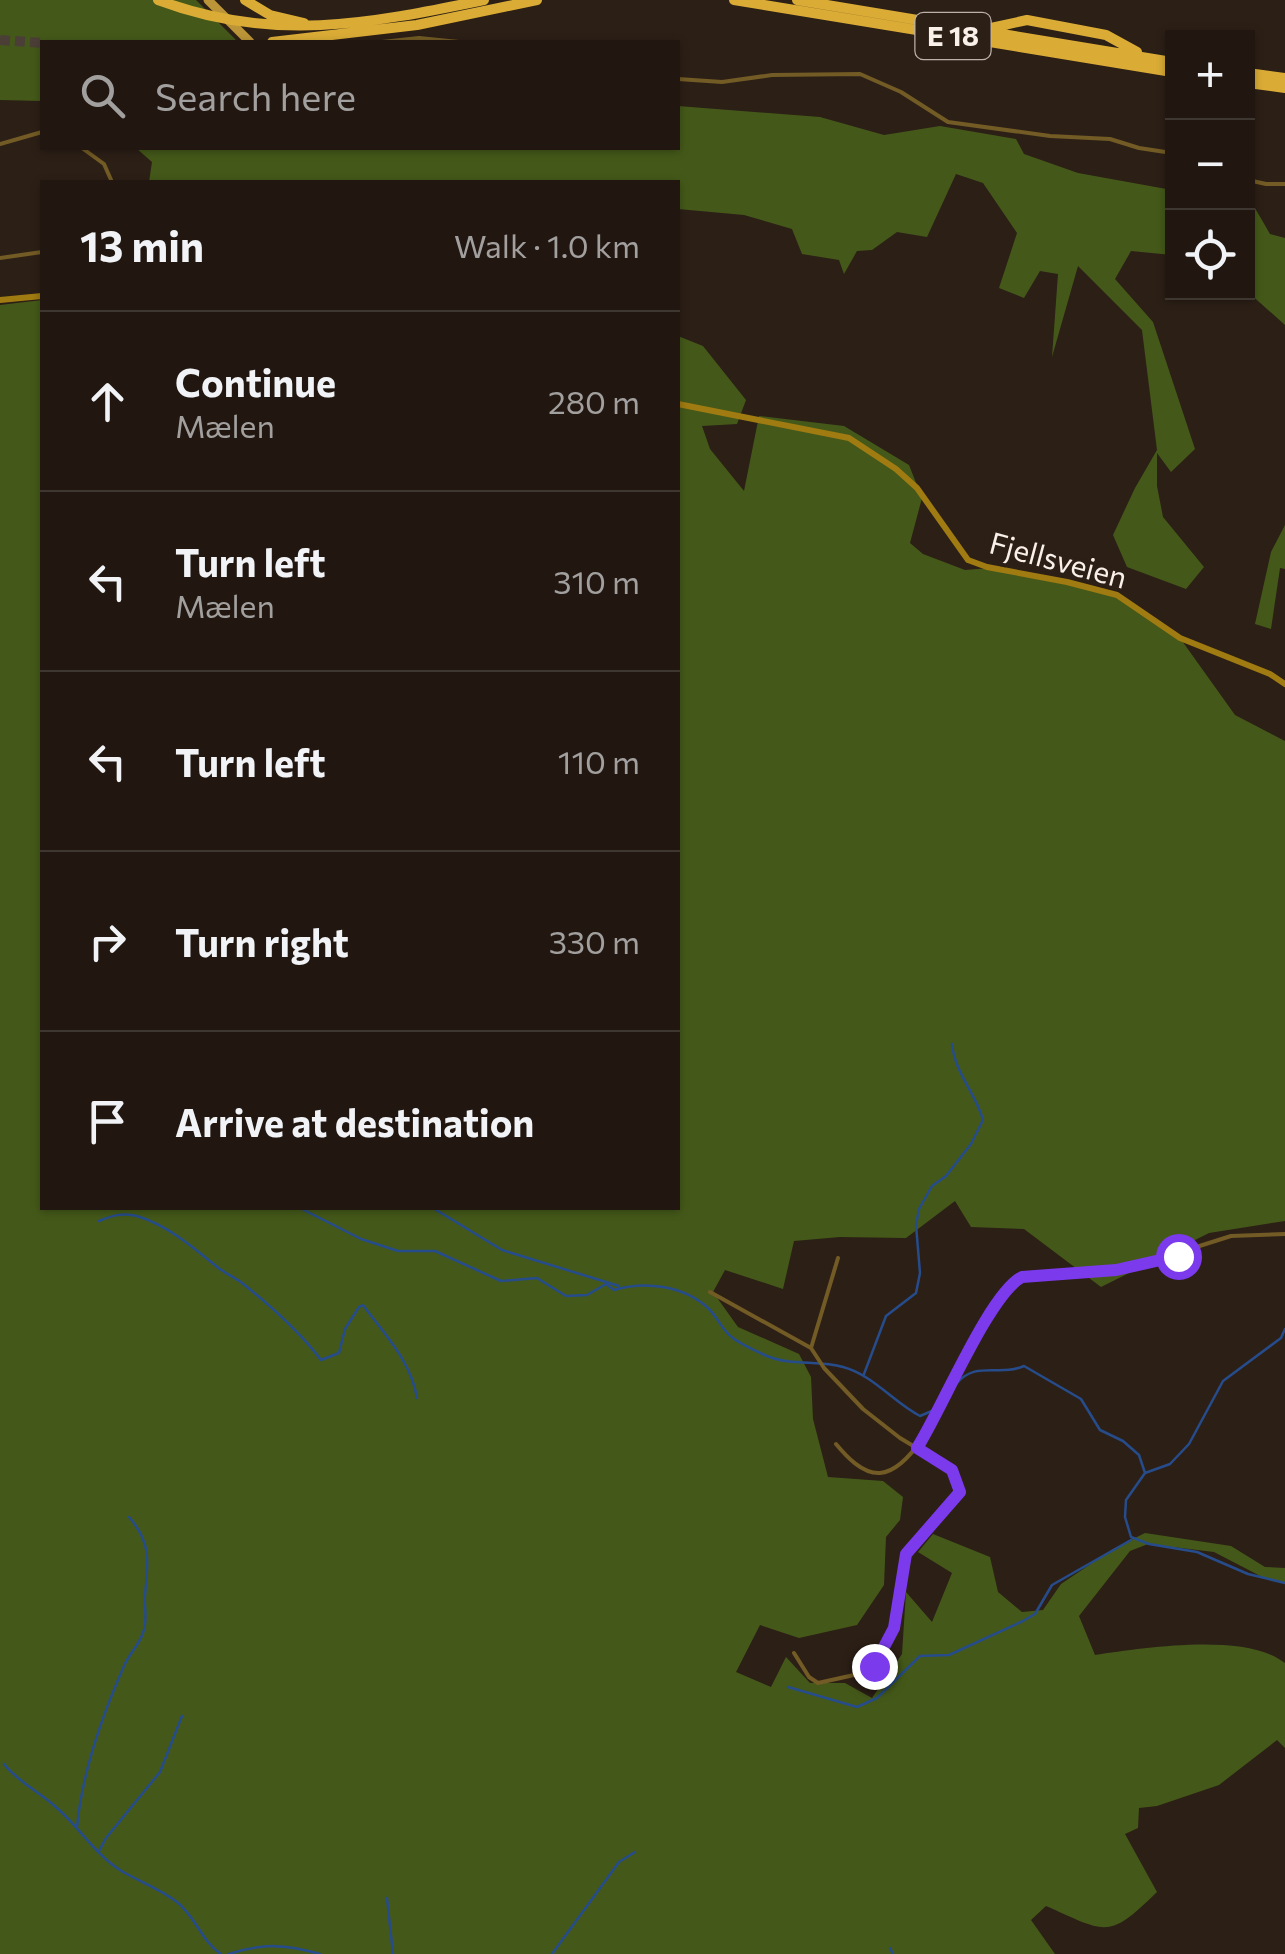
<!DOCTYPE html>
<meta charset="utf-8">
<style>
:root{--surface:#211710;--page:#2d241e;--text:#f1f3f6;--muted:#a29f9f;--line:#3e3630}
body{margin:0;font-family:Commissioner,sans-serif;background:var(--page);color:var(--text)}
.controls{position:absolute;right:30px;top:30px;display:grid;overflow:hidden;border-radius:0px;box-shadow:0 2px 8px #0004}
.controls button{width:90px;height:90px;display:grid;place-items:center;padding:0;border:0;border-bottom:2px solid var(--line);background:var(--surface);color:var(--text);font:50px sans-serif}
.stop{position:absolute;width:30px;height:30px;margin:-22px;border:8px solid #7c3aed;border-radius:50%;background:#fff}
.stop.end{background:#7c3aed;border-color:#fff;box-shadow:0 2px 10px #0008}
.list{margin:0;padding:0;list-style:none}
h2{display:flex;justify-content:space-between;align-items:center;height:130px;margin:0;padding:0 40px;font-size:42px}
h2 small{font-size:32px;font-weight:400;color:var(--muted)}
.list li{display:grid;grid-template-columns:65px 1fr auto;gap:30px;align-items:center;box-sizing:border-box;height:180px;padding:0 40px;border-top:2px solid var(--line)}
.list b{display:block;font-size:38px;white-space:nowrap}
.list p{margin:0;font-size:32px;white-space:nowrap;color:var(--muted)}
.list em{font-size:32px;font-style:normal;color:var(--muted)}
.icon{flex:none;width:55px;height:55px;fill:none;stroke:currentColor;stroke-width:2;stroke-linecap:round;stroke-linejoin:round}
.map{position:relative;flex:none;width:1285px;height:1954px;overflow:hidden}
.search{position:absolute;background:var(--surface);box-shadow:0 2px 8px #0004;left:40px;top:40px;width:640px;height:110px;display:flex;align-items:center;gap:25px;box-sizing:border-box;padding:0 35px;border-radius:0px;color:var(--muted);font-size:38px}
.panel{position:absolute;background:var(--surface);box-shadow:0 2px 8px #0004;left:40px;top:180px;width:640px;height:1030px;border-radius:0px}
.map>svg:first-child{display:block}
.forest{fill:#445919}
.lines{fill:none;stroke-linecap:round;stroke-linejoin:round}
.stream{stroke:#264c8c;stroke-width:2.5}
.highway-tunnel{stroke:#4b3e36;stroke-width:10;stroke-dasharray:10 5;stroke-linecap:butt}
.street{stroke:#725b24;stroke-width:4}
.secondary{stroke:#a07b11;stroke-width:6}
.primary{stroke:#bb9537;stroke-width:9}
.highway{stroke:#daac36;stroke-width:10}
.route{stroke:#7c3aed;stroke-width:12}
.labels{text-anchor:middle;stroke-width:8;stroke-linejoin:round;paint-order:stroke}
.shield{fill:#2c1f16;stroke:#bcb1aa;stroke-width:2.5}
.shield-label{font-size:28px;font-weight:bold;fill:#faf0ea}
.street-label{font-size:30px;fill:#faf0ea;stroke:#2c1f16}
</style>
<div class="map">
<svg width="1285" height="1954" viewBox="0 0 1285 1954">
<rect width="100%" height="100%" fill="#2c1f16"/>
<path class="forest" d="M0,0H196L238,42H42V101L0,100Z
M678,106L820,117L884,135L940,126L1016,139L1024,154L1078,173L1172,190V255L1131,251L1115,279L1153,322L1195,449L1171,472L1157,453V486L1163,517L1204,567L1186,589L1127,567L1113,535L1135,488L1157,450L1142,330L1078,266L1052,357L1058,274L1040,271L1024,298L999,288L1017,233L983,183L956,174L927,237L897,232L872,250L857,251L844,274L839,260L802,254L792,229L744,215L678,209V182H149L152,162L136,148H678Z
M1248,196L1270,234L1285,238V325L1248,292Z
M42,300V1208H678V336L703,346L746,400L737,424L702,426L710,449L744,491L759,416L844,426L909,465L922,498L910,543L923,554L965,570L990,568L1114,594L1180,638L1235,715L1285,741V1221L1209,1233L1101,1287L1024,1229L971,1227L955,1201L906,1238L840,1237L794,1241L783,1289L725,1270L713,1292L738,1327L799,1354L811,1377L813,1419L828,1477L883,1481L903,1497L900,1520L886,1537L884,1585L857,1625L799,1638L760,1625L736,1672L771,1687L786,1657L810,1683H845L872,1698L902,1654L906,1592L932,1622L952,1573L918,1552L933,1534L990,1557L998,1592L1022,1612L1043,1610L1061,1584L1113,1549L1145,1533L1231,1546L1265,1567L1285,1568V1583L1268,1580L1214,1552L1148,1544L1130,1551L1079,1616L1095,1655C1143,1648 1246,1632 1285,1663V1748L1277,1740L1219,1785L1157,1806L1139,1808L1138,1828L1125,1834L1157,1892C1108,1940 1107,1933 1046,1906L1031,1920L1055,1954H0V305Z
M1285,525V569L1280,568L1271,629L1255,624L1271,552Z"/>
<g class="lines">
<path class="stream" d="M300,1208L361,1239L398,1251H435L501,1281L537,1278L566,1296L587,1295L606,1284L614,1290C644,1281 683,1285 708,1308C718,1317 722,1331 733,1338C742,1345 756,1351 767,1356C791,1366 818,1360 843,1367C873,1375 893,1402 920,1416L941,1407
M433,1208L502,1250L619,1286
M99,1221C111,1216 123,1212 137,1216C167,1225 193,1247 216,1266C224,1273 234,1277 242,1283C271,1306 299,1331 321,1360L339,1353L345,1329L359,1307L363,1305C385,1335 411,1361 417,1398
M1285,1329L1281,1338L1223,1381L1189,1444L1170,1464L1145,1473L1126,1500L1125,1517L1131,1537L1149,1544L1197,1552L1248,1574L1285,1583
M864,1374L886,1316L916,1293L920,1273L916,1225L919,1209L932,1186L946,1176L971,1144L983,1120C976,1093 955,1074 952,1044
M956,1384C976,1360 999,1377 1024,1366L1081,1399L1100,1430L1123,1441L1139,1455L1145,1473
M788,1687L857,1707L877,1698L920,1656L949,1655L1023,1621L1035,1614L1052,1585L1131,1540
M4,1764C19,1783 40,1792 57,1808C80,1828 96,1856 123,1872C141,1882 160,1889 177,1902C196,1917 202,1942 221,1954
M77,1827C82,1773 102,1716 124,1666C129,1654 139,1645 143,1633C148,1620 144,1608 145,1595C148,1563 152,1543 129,1517
M99,1851L106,1838L160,1772L182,1716
M387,1898L393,1954
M890,1948L893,1954
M229,1954C262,1943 286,1944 320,1954
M552,1954L619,1862L635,1852"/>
<path class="highway-tunnel" d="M0,40L42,43"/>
<path class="street" d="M382,42L419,38L459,42
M678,79L722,82L772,75L860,74L901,92L948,122L1050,136L1110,139L1139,148L1172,153
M0,144L42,132
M82,148L104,164L112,182
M1248,180L1266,184H1285
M0,258L42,252
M710,1292L811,1348L824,1368L863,1409L900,1438L950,1468L960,1486L958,1495L933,1520L905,1555L894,1628L876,1662L863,1673L818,1683L809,1677L794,1653
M811,1348L838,1258
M836,1444C846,1456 862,1474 880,1473C930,1470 977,1313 1019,1278L1127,1269L1231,1236L1285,1234"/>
<path class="secondary" d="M0,300L42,296
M678,404L849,438L896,469L917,488L968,560L987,567L1067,582L1117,595L1180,638L1270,674L1285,684"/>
<path class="primary" d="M208,0L250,42"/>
<path class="highway" d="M158,0C272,43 368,24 484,0
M245,0L270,15L304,23
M734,0L1172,72
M797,0L1172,62
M991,28L1027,20L1106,35L1137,52
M272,42L417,25L537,0
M1248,73L1285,78
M1248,83L1285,88"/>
</g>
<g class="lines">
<path class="route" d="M874,1666L894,1628L906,1554L960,1492L952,1470L917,1448C941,1411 989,1294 1022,1277L1116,1270L1178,1256"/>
</g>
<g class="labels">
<rect class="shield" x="915.5" y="13" width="75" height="46" rx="8"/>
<g class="shield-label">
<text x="953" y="46">E 18</text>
</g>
<g class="street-label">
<text transform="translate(1058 561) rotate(15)" y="10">Fjellsveien</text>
</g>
</g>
</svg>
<div class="controls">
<button>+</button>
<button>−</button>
<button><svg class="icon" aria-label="locate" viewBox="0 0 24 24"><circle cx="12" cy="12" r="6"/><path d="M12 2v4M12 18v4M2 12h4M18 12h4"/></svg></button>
</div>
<div class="stop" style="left:1178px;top:1256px"></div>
<div class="stop end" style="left:874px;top:1666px"></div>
<div class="search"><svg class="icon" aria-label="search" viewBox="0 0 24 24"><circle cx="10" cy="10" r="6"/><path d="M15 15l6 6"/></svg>Search here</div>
<section class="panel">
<h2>13 min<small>Walk · 1.0 km</small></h2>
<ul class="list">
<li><svg class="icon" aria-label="ahead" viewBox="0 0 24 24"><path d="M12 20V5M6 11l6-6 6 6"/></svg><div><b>Continue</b><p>Mælen</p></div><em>280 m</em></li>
<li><svg class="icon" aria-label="left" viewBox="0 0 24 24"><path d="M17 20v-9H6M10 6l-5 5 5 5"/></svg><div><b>Turn left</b><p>Mælen</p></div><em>310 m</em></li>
<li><svg class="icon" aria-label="left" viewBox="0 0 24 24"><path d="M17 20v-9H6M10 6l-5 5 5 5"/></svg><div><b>Turn left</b></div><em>110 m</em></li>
<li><svg class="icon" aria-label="right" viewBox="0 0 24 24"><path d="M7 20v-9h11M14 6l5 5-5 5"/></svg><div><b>Turn right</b></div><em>330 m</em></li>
<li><svg class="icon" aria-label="arrive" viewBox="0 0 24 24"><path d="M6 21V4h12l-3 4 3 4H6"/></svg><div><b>Arrive at destination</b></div></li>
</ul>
</section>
</div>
